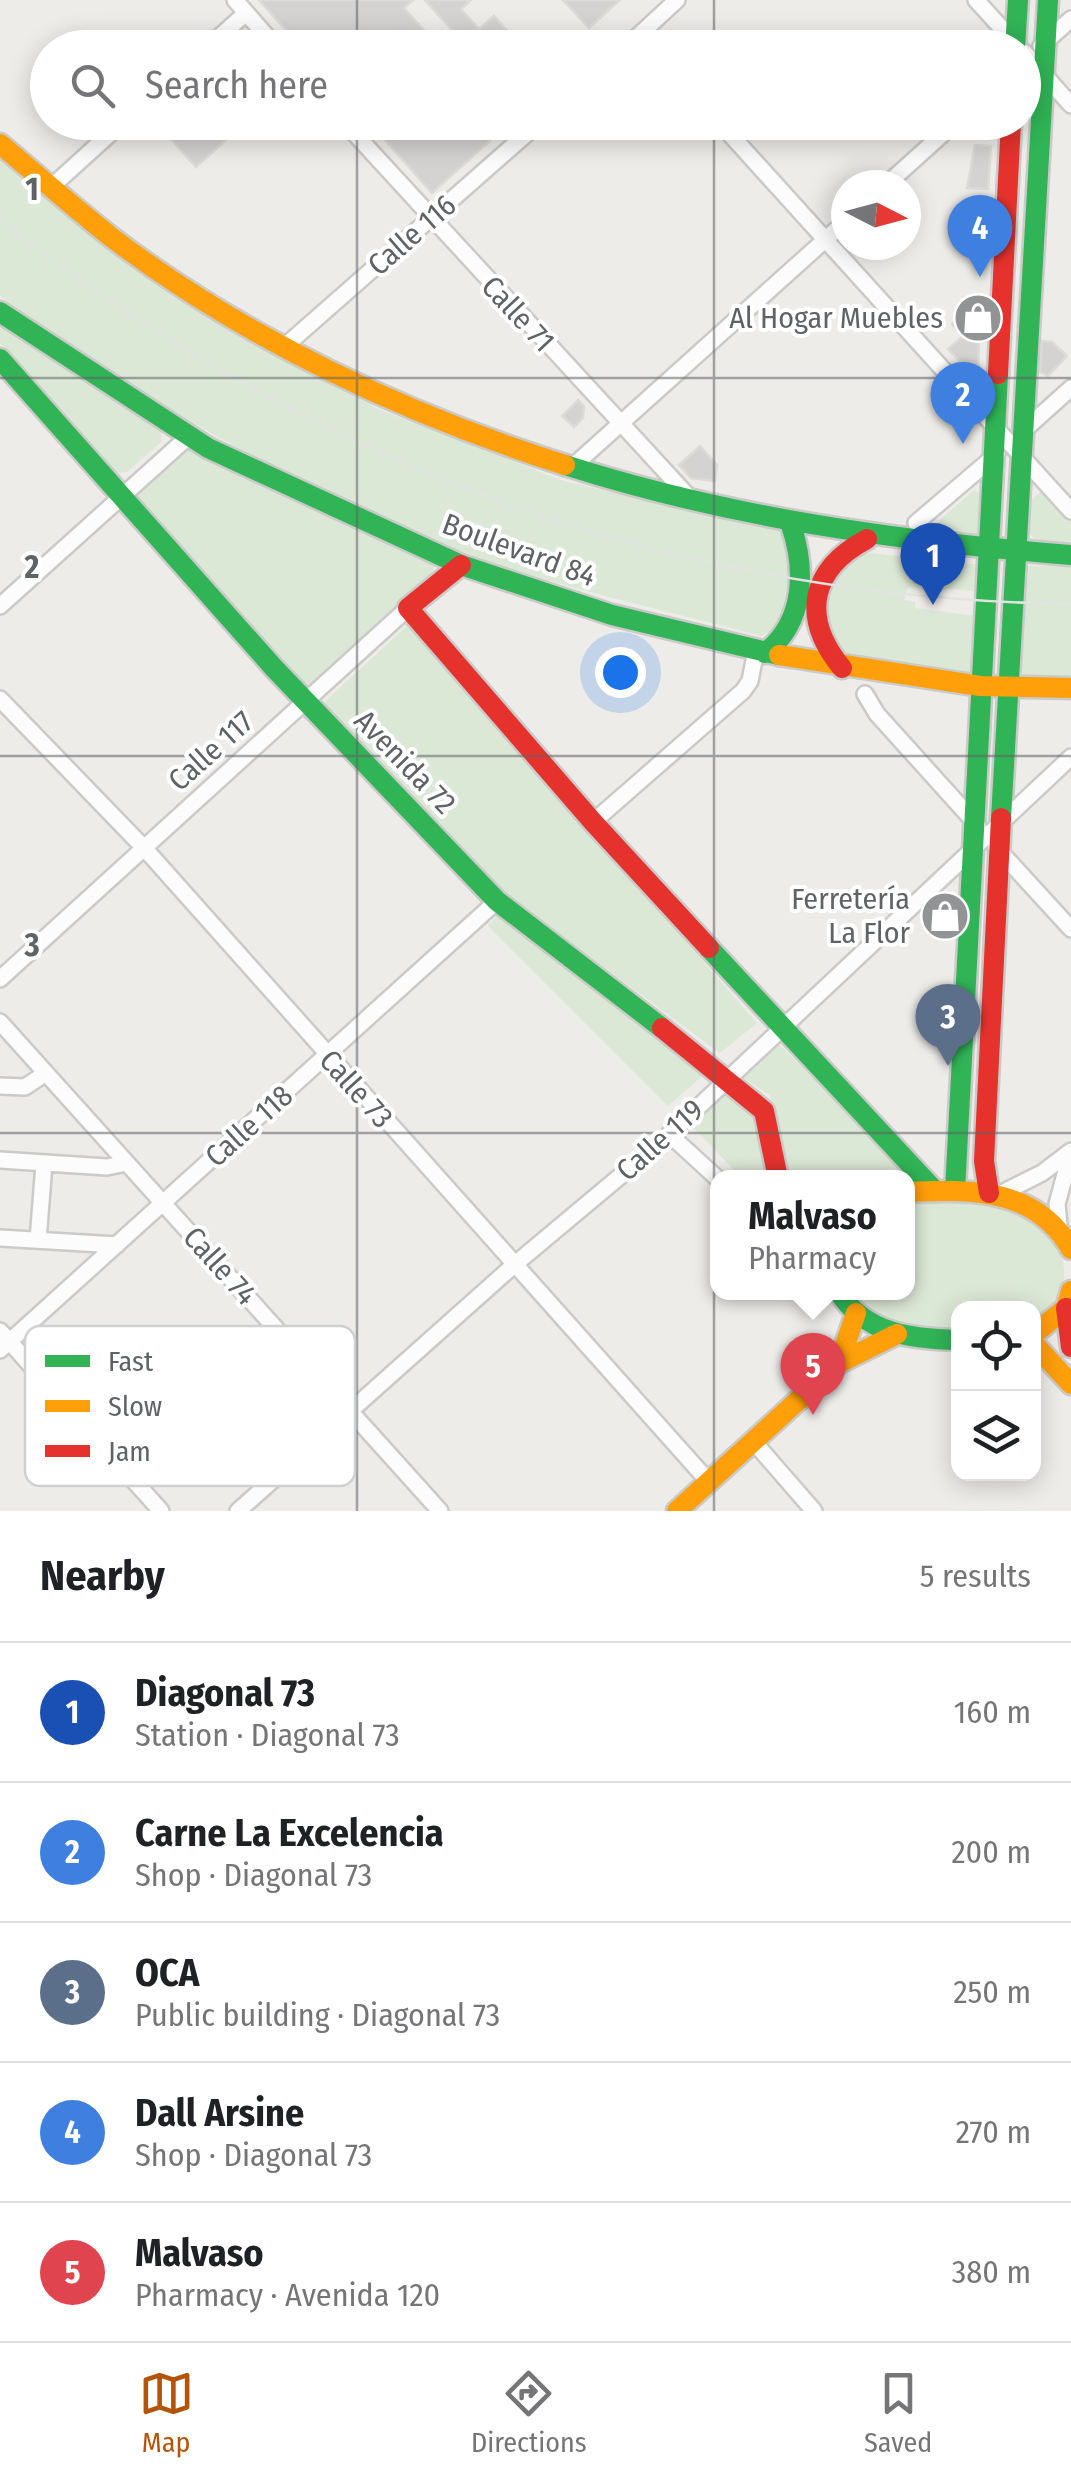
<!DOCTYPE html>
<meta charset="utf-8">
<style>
:root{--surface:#fff;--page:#f2f2f2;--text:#202124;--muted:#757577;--line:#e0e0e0;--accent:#b45309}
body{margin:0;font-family:"Fira Sans Condensed",sans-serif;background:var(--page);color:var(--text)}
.controls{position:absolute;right:30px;bottom:30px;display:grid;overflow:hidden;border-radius:20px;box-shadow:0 5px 25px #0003}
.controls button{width:90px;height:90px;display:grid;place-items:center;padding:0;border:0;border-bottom:2px solid var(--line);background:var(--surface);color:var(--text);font:50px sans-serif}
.compass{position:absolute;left:831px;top:170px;width:90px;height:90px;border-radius:50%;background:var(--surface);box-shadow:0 5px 25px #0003;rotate:96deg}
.you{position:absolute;left:620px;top:672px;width:35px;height:35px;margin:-25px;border:8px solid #fff;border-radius:50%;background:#1a73e8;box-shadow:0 0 0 15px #1a73e833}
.badge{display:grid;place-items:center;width:65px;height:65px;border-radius:50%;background:var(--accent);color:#fff;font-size:32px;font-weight:700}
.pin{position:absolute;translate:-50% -82px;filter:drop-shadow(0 2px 5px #0008)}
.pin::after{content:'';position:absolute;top:52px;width:35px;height:30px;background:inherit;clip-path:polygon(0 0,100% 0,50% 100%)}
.popup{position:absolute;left:710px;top:1170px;width:205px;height:130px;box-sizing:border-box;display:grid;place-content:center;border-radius:20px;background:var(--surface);filter:drop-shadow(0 2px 8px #0005);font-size:32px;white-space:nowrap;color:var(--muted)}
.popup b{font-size:38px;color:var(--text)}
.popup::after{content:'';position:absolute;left:50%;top:100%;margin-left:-20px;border:20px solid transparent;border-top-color:var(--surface)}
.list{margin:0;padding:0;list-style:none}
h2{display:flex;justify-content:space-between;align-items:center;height:130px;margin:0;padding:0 40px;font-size:42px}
h2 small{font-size:32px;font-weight:400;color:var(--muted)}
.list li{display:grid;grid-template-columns:65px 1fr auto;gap:30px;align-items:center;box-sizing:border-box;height:140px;padding:0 40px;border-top:2px solid var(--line)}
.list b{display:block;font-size:38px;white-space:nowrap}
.list p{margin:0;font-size:32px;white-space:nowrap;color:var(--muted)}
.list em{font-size:32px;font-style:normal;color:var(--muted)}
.icon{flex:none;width:55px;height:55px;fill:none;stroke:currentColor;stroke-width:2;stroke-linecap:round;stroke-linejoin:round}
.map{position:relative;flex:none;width:1071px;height:1511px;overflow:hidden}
.search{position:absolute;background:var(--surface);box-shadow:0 5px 25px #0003;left:30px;right:30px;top:30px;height:110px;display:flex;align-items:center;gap:25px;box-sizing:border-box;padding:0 35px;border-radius:55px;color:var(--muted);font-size:38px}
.sheet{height:830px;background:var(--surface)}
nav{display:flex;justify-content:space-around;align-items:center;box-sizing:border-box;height:140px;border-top:2px solid var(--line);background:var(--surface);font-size:28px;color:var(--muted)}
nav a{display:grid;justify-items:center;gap:5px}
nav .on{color:var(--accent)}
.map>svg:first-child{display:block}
.green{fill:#dce8d6}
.building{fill:#d5d3d2;stroke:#dddbd8;stroke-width:2.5}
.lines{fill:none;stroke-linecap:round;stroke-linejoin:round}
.street-casing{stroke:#cbcac9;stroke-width:20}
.fast-casing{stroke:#cacac9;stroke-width:25}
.slow-casing{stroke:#cacac9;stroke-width:25}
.jam-casing{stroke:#cacac9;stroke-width:25}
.street{stroke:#fcfcfc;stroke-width:15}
.fast{stroke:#30b455;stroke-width:20}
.slow{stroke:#ff9f0a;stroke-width:20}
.jam{stroke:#e5322d;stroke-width:20}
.tram{stroke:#e3e3e2;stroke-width:2.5}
.grid{fill:none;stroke:#5f6366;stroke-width:2.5;stroke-opacity:0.55}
.labels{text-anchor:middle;stroke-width:8;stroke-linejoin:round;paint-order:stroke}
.street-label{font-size:30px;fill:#5f6366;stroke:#fff}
.poi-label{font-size:30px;fill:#5f6366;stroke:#fff;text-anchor:end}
.key{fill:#fff;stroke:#cfd0d1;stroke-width:2.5}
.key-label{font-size:28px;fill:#5f6366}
.grid-label{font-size:32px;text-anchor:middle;font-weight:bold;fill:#5f6366;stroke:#fff;stroke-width:8;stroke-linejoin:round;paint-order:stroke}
</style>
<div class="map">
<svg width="1071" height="1511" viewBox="0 0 1071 1511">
<rect width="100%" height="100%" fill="#eeece9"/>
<path class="green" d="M0,158L303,371L383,411L564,481L784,532L794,548L779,627L761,636C666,610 566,590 474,556C304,493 146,403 0,296Z
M0,319L162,427L161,442L127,472L116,473L0,343Z
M193,447L434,562L433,573L312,684L301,683L136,497V488L182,448Z
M974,490L985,497V528L976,539L926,532Z
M1041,491L1071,521V543L1037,542L1028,532V504Z
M870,553L979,565L977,591L908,587L904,600L915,602V608L976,616L972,677L853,658L833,642L825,590L849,559Z
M1071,565V676L1021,679L1028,566Z
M409,624L757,1023L720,1053L501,891L323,703Z
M500,912L708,1071L668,1106L488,926Z
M775,1040L917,1182L908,1184V1178L787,1177L770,1095L736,1073Z
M723,1090L757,1114L771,1177H741L686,1120Z
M936,1201C969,1203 1010,1201 1038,1219C1063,1235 1071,1277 1058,1303C1052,1311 1041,1317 1034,1323V1308H958V1332L867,1319L853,1293L908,1292V1204Z"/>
<path class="building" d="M259,0H413L404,8L440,48H302Z
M425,0H471L461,9L479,29L494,16L523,48H468Z
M563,0H620L589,28Z
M187,122H246L196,167L170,138Z
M369,122H511L432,193Z
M975,145L991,146L988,189L967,188Z
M969,308L980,309L978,370L973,375L948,349L963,336L952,324Z
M1042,341L1052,342L1067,356L1048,376L1040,372Z
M578,400L584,406L583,418L574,427L562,416Z
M700,446L717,465L715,481L691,478L679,465Z"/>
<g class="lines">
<g class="street-casing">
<path id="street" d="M235,0L277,48
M976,0L1017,45
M1041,46L1071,19
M207,48L246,13
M625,48L677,0
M1024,52L1071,105
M344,122L688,496
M719,122L1071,511
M886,185L956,122
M49,189L123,122
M284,347L540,122
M1022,432L1071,388
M571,468L846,221
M916,523L997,454
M0,606L188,437
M865,694L877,714L978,826
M0,699L146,850L709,1482
M593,822L743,691L750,681L756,650
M996,847L1071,929
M0,979L408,608
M0,1022L440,1511
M0,1086L25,1087L46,1073
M669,1134L718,1179
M0,1160L107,1167L127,1163
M998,1195L1042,1173L1071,1151
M1059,1224L1057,1204L1071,1152
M0,1238L117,1245
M38,1240L44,1164
M0,1331L161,1511
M0,1350L497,901
M754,1442L814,1511
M238,1511L514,1265L661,1142L1071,757"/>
</g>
<g class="fast-casing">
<path id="fast" d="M1015,48L1018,0
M0,312L208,448L461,565L612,615L779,655
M0,359L274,668L497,901L662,1028
M565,465C731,518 898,541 1071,555
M765,653C805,622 806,570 791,525
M1001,818L1048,0
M709,948L935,1191
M955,1191L998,374
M839,1292C865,1334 912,1339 958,1340"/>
</g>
<g class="slow-casing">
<path id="slow" d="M0,144C37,175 73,207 111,237C245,339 405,414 565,465
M779,655L980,686L1071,688
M908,1192C972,1189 1036,1188 1071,1249
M1034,1334L1066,1308L1071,1291
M1034,1344L1071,1384
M839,1363L856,1313
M677,1511L839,1363L897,1334"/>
</g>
<g class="jam-casing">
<path id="jam" d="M998,374L1011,122
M461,565L408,608L593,822L709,948
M842,668C801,618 809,570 867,539
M662,1028L764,1111L778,1178
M989,1193L984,1161L1001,818
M1066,1308L1071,1347"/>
</g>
<use href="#street" class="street"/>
<use href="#fast" class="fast"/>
<use href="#slow" class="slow"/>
<use href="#jam" class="jam"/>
<path class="tram" d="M0,220C314,466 671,598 1071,604"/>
</g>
<path class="grid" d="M357,0V48M714,0V48M357,122V1511M714,122V1511M0,378H1071M0,756H1071M0,1133H1071"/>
<defs>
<g id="shop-disc" transform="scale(2.5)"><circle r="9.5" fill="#919394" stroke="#fff"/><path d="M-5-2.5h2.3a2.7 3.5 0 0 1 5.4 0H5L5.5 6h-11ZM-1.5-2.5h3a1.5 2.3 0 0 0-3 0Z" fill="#fff"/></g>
</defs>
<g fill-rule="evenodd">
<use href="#shop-disc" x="978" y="318"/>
<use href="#shop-disc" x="945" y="916"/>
</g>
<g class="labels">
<g class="street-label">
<text transform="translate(412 235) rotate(-41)" y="10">Calle 116</text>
<text transform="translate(518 314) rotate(47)" y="10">Calle 71</text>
<text transform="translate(519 550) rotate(20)" y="10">Boulevard 84</text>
<text transform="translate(211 751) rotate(-42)" y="10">Calle 117</text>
<text transform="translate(405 762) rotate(46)" y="10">Avenida 72</text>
<text transform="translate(356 1089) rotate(48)" y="10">Calle 73</text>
<text transform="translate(249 1126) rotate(-42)" y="10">Calle 118</text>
<text transform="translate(660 1140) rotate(-42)" y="10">Calle 119</text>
<text transform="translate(220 1266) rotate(48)" y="10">Calle 74</text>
</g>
<g class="poi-label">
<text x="943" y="328">Al Hogar Muebles</text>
<text x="910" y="909">Ferretería<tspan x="910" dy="34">La Flor</tspan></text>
</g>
</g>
<rect x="25" y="1326" width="330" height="160" rx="15" class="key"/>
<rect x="45" y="1355" width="45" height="12" fill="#30b455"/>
<rect x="45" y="1400" width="45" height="12" fill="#ff9f0a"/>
<rect x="45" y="1445" width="45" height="12" fill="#e5322d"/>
<g class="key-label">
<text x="108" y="1371">Fast</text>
<text x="108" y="1416">Slow</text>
<text x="108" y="1461">Jam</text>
</g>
<g class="grid-label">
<text x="32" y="200">1</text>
<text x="32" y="578">2</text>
<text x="32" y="956">3</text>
</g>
</svg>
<div class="controls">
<button><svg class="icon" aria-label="locate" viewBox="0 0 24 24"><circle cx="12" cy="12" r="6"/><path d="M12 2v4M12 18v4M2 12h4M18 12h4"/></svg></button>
<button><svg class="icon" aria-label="layers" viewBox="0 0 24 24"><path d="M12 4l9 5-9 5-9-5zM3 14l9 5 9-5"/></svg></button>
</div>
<svg class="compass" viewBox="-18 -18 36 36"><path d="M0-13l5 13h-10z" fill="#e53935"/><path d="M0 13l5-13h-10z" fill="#757577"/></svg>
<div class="you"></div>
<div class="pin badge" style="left:933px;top:605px;background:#1a4fb4">1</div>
<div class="pin badge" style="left:963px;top:444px;background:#3f7fe0">2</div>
<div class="pin badge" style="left:948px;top:1066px;background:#5c6f8a">3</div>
<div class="pin badge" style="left:980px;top:277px;background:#3f7fe0">4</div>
<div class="pin badge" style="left:813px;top:1415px;background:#e0444e">5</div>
<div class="popup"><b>Malvaso</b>Pharmacy</div>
<div class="search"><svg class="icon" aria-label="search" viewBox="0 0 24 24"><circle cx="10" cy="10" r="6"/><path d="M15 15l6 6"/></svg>Search here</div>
</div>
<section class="sheet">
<h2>Nearby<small>5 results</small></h2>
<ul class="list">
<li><span class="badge" style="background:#1a4fb4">1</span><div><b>Diagonal 73</b><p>Station · Diagonal 73</p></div><em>160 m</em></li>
<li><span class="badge" style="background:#3f7fe0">2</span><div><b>Carne La Excelencia</b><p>Shop · Diagonal 73</p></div><em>200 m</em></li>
<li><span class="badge" style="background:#5c6f8a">3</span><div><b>OCA</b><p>Public building · Diagonal 73</p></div><em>250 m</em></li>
<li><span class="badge" style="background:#3f7fe0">4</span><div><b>Dall Arsine</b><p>Shop · Diagonal 73</p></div><em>270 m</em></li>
<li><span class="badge" style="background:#e0444e">5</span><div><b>Malvaso</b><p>Pharmacy · Avenida 120</p></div><em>380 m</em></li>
</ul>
</section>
<nav>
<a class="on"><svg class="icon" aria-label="map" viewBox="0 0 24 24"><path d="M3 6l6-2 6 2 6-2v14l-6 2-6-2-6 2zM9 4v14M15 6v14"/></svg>Map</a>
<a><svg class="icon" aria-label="directions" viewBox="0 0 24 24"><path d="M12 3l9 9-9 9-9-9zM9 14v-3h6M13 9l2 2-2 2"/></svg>Directions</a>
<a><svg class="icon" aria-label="saved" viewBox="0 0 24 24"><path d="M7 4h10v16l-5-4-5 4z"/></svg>Saved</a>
</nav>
